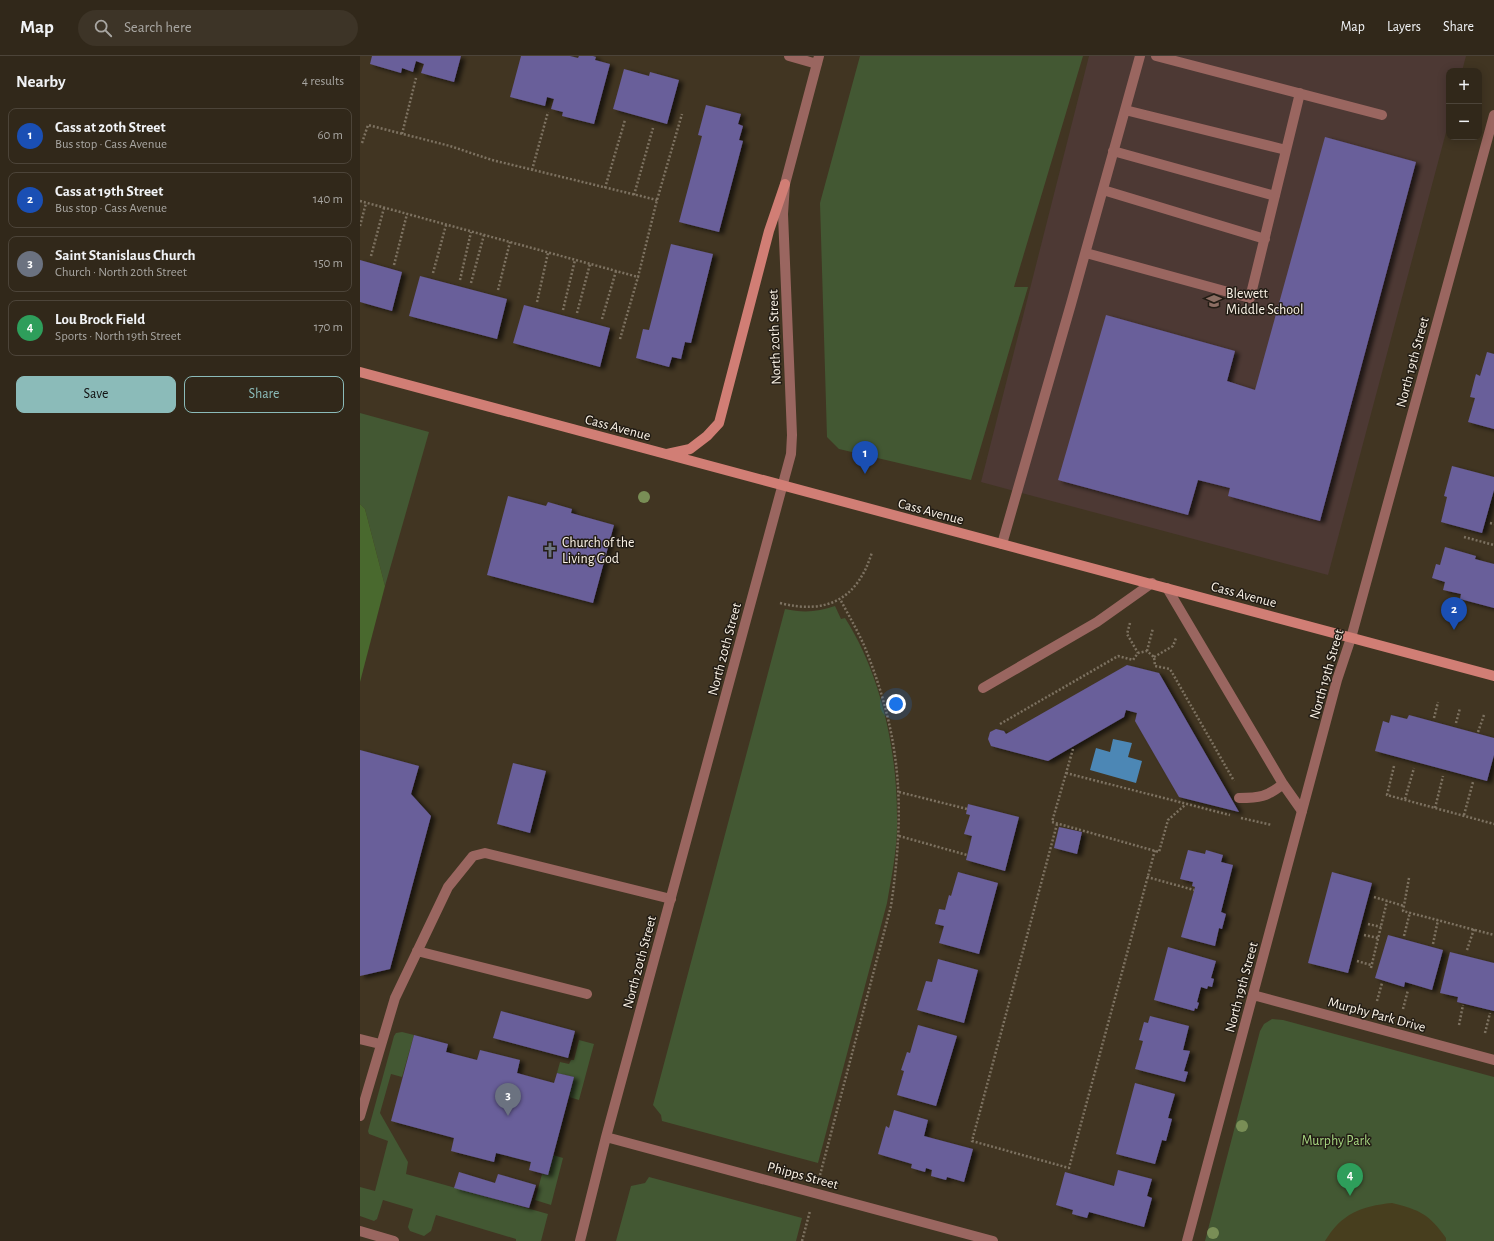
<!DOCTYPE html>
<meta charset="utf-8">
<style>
:root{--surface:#31281a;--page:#3d3427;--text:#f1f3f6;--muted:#a8a6a2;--line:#4c4439;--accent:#8bbbb9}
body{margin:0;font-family:"Alegreya Sans",sans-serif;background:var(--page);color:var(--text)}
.controls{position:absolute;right:12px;top:12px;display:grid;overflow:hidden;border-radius:8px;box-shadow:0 2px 10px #0003}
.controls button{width:36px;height:36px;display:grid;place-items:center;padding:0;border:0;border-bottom:1px solid var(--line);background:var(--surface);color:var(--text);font:20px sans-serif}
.you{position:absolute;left:536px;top:648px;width:14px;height:14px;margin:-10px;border:3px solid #fff;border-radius:50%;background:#1a73e8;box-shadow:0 0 0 6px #1a73e833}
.badge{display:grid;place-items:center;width:26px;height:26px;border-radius:50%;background:var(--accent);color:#fff;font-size:13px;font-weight:700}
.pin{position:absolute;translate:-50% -33px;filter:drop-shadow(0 1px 2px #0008)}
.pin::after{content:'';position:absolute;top:21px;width:14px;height:12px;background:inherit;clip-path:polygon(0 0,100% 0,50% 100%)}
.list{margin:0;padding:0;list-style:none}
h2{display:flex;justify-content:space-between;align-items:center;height:52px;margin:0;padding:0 16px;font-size:17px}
h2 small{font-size:13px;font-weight:400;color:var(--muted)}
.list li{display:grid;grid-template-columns:26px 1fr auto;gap:12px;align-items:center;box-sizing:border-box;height:56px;margin:0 8px 8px;padding:0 8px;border:1px solid var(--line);border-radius:8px}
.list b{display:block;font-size:15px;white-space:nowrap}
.list p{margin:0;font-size:13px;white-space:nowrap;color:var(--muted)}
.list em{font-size:13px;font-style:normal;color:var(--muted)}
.actions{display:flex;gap:8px;padding:12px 16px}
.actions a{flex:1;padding:9px 0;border:1px solid var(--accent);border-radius:8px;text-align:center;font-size:14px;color:var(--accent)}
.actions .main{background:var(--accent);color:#111}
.icon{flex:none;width:22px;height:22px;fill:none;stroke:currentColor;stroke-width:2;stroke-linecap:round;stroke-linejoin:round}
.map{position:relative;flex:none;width:1134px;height:1185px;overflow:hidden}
header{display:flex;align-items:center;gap:24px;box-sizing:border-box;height:56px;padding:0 20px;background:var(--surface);border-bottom:1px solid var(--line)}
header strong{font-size:19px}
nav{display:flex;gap:22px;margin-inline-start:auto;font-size:14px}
.search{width:280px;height:36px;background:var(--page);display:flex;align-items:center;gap:10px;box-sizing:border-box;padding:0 14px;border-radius:22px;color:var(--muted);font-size:15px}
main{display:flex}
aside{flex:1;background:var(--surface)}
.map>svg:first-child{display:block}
.education{fill:#4d3934}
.green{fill:#435833}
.forest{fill:#49692e}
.sand{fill:#473e1e}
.water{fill:#4c87b5}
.building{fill:#695e9a;filter:url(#shadow)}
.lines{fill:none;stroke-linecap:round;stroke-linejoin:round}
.path{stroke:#7d7261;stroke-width:2.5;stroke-dasharray:2 2;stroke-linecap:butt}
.service{stroke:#9a6660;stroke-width:10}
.minor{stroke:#9a6660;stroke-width:10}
.secondary{stroke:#d17e75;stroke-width:10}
.tree{fill:#798e56}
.labels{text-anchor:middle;stroke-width:3;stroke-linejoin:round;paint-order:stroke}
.poi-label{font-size:14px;fill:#fcf4e8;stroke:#231d15;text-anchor:start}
.street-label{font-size:14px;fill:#fcf4e8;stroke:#231d15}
.park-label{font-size:14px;fill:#a6d681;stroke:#231d15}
</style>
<header>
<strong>Map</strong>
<div class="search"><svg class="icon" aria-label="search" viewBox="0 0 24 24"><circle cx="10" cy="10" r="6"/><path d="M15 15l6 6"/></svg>Search here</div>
<nav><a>Map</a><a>Layers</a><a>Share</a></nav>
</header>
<main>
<aside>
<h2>Nearby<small>4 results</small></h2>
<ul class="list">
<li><span class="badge" style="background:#1a4fb4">1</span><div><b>Cass at 20th Street</b><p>Bus stop · Cass Avenue</p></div><em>60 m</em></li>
<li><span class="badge" style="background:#1a4fb4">2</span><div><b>Cass at 19th Street</b><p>Bus stop · Cass Avenue</p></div><em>140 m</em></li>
<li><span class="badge" style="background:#6b7280">3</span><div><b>Saint Stanislaus Church</b><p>Church · North 20th Street</p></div><em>150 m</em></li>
<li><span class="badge" style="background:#2e9e5b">4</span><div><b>Lou Brock Field</b><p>Sports · North 19th Street</p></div><em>170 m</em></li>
</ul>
<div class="actions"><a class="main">Save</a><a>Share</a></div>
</aside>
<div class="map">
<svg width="1134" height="1185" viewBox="0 0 1134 1185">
<defs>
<filter id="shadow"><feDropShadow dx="4.5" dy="2.5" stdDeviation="2" flood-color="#0009"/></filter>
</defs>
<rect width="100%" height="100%" fill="#413522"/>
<path class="education" d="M729,0H1106L1102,15H1089V65L968,519L621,426Z"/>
<path class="green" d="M500,0H723L654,231H668L611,424L479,393L467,381L460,147Z
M0,357L69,376L25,530L5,453L0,448Z
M475,550L481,563L485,562C521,618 537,694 537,760C538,790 532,818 527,847L458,1107L302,1065L301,1059L293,1049L425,553C443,557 458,556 475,550Z
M912,963L923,964L1134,1021V1185H845L900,975L904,968Z
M42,976L54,979L42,1021L31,1018L20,1057L48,1106L46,1118L188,1158L181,1185H156V1183L76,1159L71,1175L64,1180L50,1175L48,1171L53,1153L23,1144L17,1163L14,1165L0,1160V1131L15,1135L28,1085L9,1078L8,1075L34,980L36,977Z
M219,984L234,988L219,1044L209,1041L214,1021L197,1017L200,1006L209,1008L211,1004H214Z
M193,1099L203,1102L191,1149L175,1144L182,1118L188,1119Z
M289,1121L442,1162L436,1185H256L271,1130L285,1127Z"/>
<path class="forest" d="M0,448L5,453L25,530L0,626Z"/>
<path class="sand" d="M1032,1147C1060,1154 1069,1158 1086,1182V1185H965C981,1158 1001,1150 1032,1147Z"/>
<path class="water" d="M753,683L772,687L768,701L782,705L776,727L730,714L736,692L750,696Z"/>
<path class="building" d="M12,0H101L94,26L61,17L64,8L56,5L53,16L42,12L41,17L10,8Z
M161,0H210L218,2L219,0H233L236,1L235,4L250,8L234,68L202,60L203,56L191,53L194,43L187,41L185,50L150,41Z
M264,13L289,20L290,16L319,24L307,68L253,53Z
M346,49L381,58L378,68L383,70L379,84L383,85L359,176L319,166L342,80L338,79Z
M965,81L1056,106L960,465L868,440L870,432L838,424L828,459L698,424L746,259L875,295L867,325L895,334Z
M311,188L353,198L331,287L325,286L321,303L312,301L309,311L276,302L283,273L289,274Z
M0,204L42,216L32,255L0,246Z
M60,220L147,243L137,283L49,260Z
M164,249L250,272L240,311L153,287Z
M1127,296L1134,298V373L1108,366L1115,342L1110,341L1116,318L1120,320Z
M1092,410L1134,421V434L1122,477L1081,466L1087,441L1084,440Z
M148,440L186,450L188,446L212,453L211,457L254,469L233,547L127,519Z
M1085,491L1116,500L1115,503L1134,508V552L1100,543L1101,538L1083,534L1085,526L1072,522L1076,508L1080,509Z
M767,609L799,617L879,756L819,741L775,665L777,657L766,654L764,661L688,705L631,690L628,683L630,676L636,673L644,675L646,678Z
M1031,659L1047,663L1049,659L1134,682V699L1127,725L1015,695L1023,665L1029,667Z
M0,694L59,710L51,738L71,760L30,913L0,920Z
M153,707L186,715L170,777L137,768Z
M608,748L659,761L645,815L606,804L612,780L604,778L610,759L606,758Z
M699,771L722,776L717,798L694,792Z
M828,794L845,798L846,794L863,799L861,806L873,809L861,856L866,858L862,873L859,872L855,890L821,881L835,831L832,830L833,826L820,823Z
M598,816L638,827L619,898L579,887L584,870L575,868L579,853L585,854L589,839L591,840Z
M972,816L1012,827L988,917L948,907Z
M1028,879L1083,894L1072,934L1045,926L1044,931L1015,922Z
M808,891L856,905L851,922L854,923L852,931L848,930L847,933L841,931L837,946L839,947L837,953L835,952L834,955L794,944Z
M1090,896L1134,907V955L1097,946L1098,941L1080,937Z
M578,903L618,914L604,967L557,954L566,925L572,926Z
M141,955L215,975L208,1002L133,982Z
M790,960L829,970L823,994L830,995L824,1015L828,1016L825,1026L775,1013L783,985L779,984L784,966L788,967Z
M558,969L597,980L576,1050L537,1039L544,1015L541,1014L547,996L550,997Z
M54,979L88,988L86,996L117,1004L120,994L160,1004L157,1017L194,1027L197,1017L214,1021L188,1119L169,1114L171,1106L136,1097L134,1106L91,1095L94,1082L31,1065Z
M775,1027L815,1038L808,1062L812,1063L806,1085L802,1084L795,1108L756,1098Z
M534,1054L568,1064L564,1080L613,1093L604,1126L587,1121L586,1124L571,1120L572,1114L566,1112L565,1116L551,1112L552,1108L518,1098L526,1070L529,1072Z
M758,1114L792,1123L787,1140L792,1142L784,1171L729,1156L727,1162L712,1158L713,1154L696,1149L705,1116L754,1130Z
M99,1116L135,1127L138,1118L176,1129L169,1152L94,1132Z"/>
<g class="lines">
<path class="path" d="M42,78L56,22
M2,87L8,69L90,90L132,104L297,144
M172,114L188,56
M245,132L265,64
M274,139L293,72
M0,145L278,221L297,144L322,58
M0,170L6,147
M11,200L24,152
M34,209L47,158
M73,217L86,169
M100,224L111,176
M111,227L124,179
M138,234L150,186
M177,246L188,197
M203,254L215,204
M217,257L230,208
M242,263L256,215
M260,283L278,221
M1130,467L1134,468
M1104,481L1134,489
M420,547C467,559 498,543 512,496
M770,567L767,578L778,597
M787,595L793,572
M794,601L813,590L816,582
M1074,662L1078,646
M1096,667L1100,652
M640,668L758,600L773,604L778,597L787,595L794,601L795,610L810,613L874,725
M1118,676L1124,659
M713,693L692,766L799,796L808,764L825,749
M1034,710L1027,739L1134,768
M706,717L870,759
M539,736L607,753
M1045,743L1054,712
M1075,752L1083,720
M1104,759L1113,726
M881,762L912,769
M697,768L612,1085L709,1112L795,794
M539,780L607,799
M787,821L834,834
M1049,822L1043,855L1134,879
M1014,841L1044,850
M1008,868L1021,871
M1004,879L1018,882
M1044,880L1050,856
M1073,888L1078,864
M1107,894L1114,873
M997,905L1011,909
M1011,912L1027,845
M1017,945L1022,927
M1043,953L1048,934
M1099,969L1103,949
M1125,977L1130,957
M460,1119L531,850C545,754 542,685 506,594C499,577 489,560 480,543
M442,1185L450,1155"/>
<path class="service" d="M796,0L1022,59
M765,54L926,94
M753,95L915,140
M743,134L905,183
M726,197L890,242L940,37
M642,488L711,248L780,0
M807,532L923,728L942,755
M623,632L737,566L792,527
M879,742C899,742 907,741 923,728
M57,895L227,938
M0,983L20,988
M0,1060L35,942L88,831L113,800L125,797L311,843
M0,1175L34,1185"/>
<path class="minor" d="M429,0L457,8
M893,939L1134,1004
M246,1081L633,1185
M220,1185L246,1081L431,398L432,379L423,158L425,128L459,0
M827,1185L977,624L991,582L1134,59"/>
<path class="secondary" d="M0,316L1134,620
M307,398L330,393L347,380L359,367L409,175L425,128"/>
</g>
<g class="tree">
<circle cx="284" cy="441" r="6"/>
<circle cx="882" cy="1070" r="6"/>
<circle cx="853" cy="1177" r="6"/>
</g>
<defs>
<g id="school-bare" transform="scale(1.2)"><path d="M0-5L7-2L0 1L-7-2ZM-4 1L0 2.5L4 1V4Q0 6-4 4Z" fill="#8d6e63" stroke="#231d15" stroke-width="2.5" paint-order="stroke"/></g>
<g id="church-bare" transform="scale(1.2)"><path d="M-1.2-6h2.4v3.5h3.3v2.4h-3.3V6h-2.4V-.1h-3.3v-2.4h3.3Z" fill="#6b7280" stroke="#231d15" stroke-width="2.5" paint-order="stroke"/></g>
</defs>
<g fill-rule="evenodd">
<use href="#school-bare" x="854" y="245"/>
<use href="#church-bare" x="190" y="494"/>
</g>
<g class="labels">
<g class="poi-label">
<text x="866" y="242">Blewett<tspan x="866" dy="16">Middle School</tspan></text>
<text x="202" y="491">Church of the<tspan x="202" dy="16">Living God</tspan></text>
</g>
<g class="street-label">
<text transform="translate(414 281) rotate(-92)" y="5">North 20th Street</text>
<text transform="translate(1052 306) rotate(-75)" y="5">North 19th Street</text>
<text transform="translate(258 371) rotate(15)" y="5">Cass Avenue</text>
<text transform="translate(571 455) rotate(15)" y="5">Cass Avenue</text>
<text transform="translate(884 538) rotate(15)" y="5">Cass Avenue</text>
<text transform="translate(364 593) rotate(-75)" y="5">North 20th Street</text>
<text transform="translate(966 618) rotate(-74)" y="5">North 19th Street</text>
<text transform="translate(279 906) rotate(-75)" y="5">North 20th Street</text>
<text transform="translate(881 931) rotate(-75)" y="5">North 19th Street</text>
<text transform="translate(1017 958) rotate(15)" y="5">Murphy Park Drive</text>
<text transform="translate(443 1119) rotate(15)" y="5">Phipps Street</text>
</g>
<g class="park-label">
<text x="976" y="1089">Murphy Park</text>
</g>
</g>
</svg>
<div class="controls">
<button>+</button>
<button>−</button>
</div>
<div class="you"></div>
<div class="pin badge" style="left:505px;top:418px;background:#1a4fb4">1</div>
<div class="pin badge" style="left:1094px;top:574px;background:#1a4fb4">2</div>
<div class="pin badge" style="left:148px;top:1060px;background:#6b7280">3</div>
<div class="pin badge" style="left:990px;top:1140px;background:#2e9e5b">4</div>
</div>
</main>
